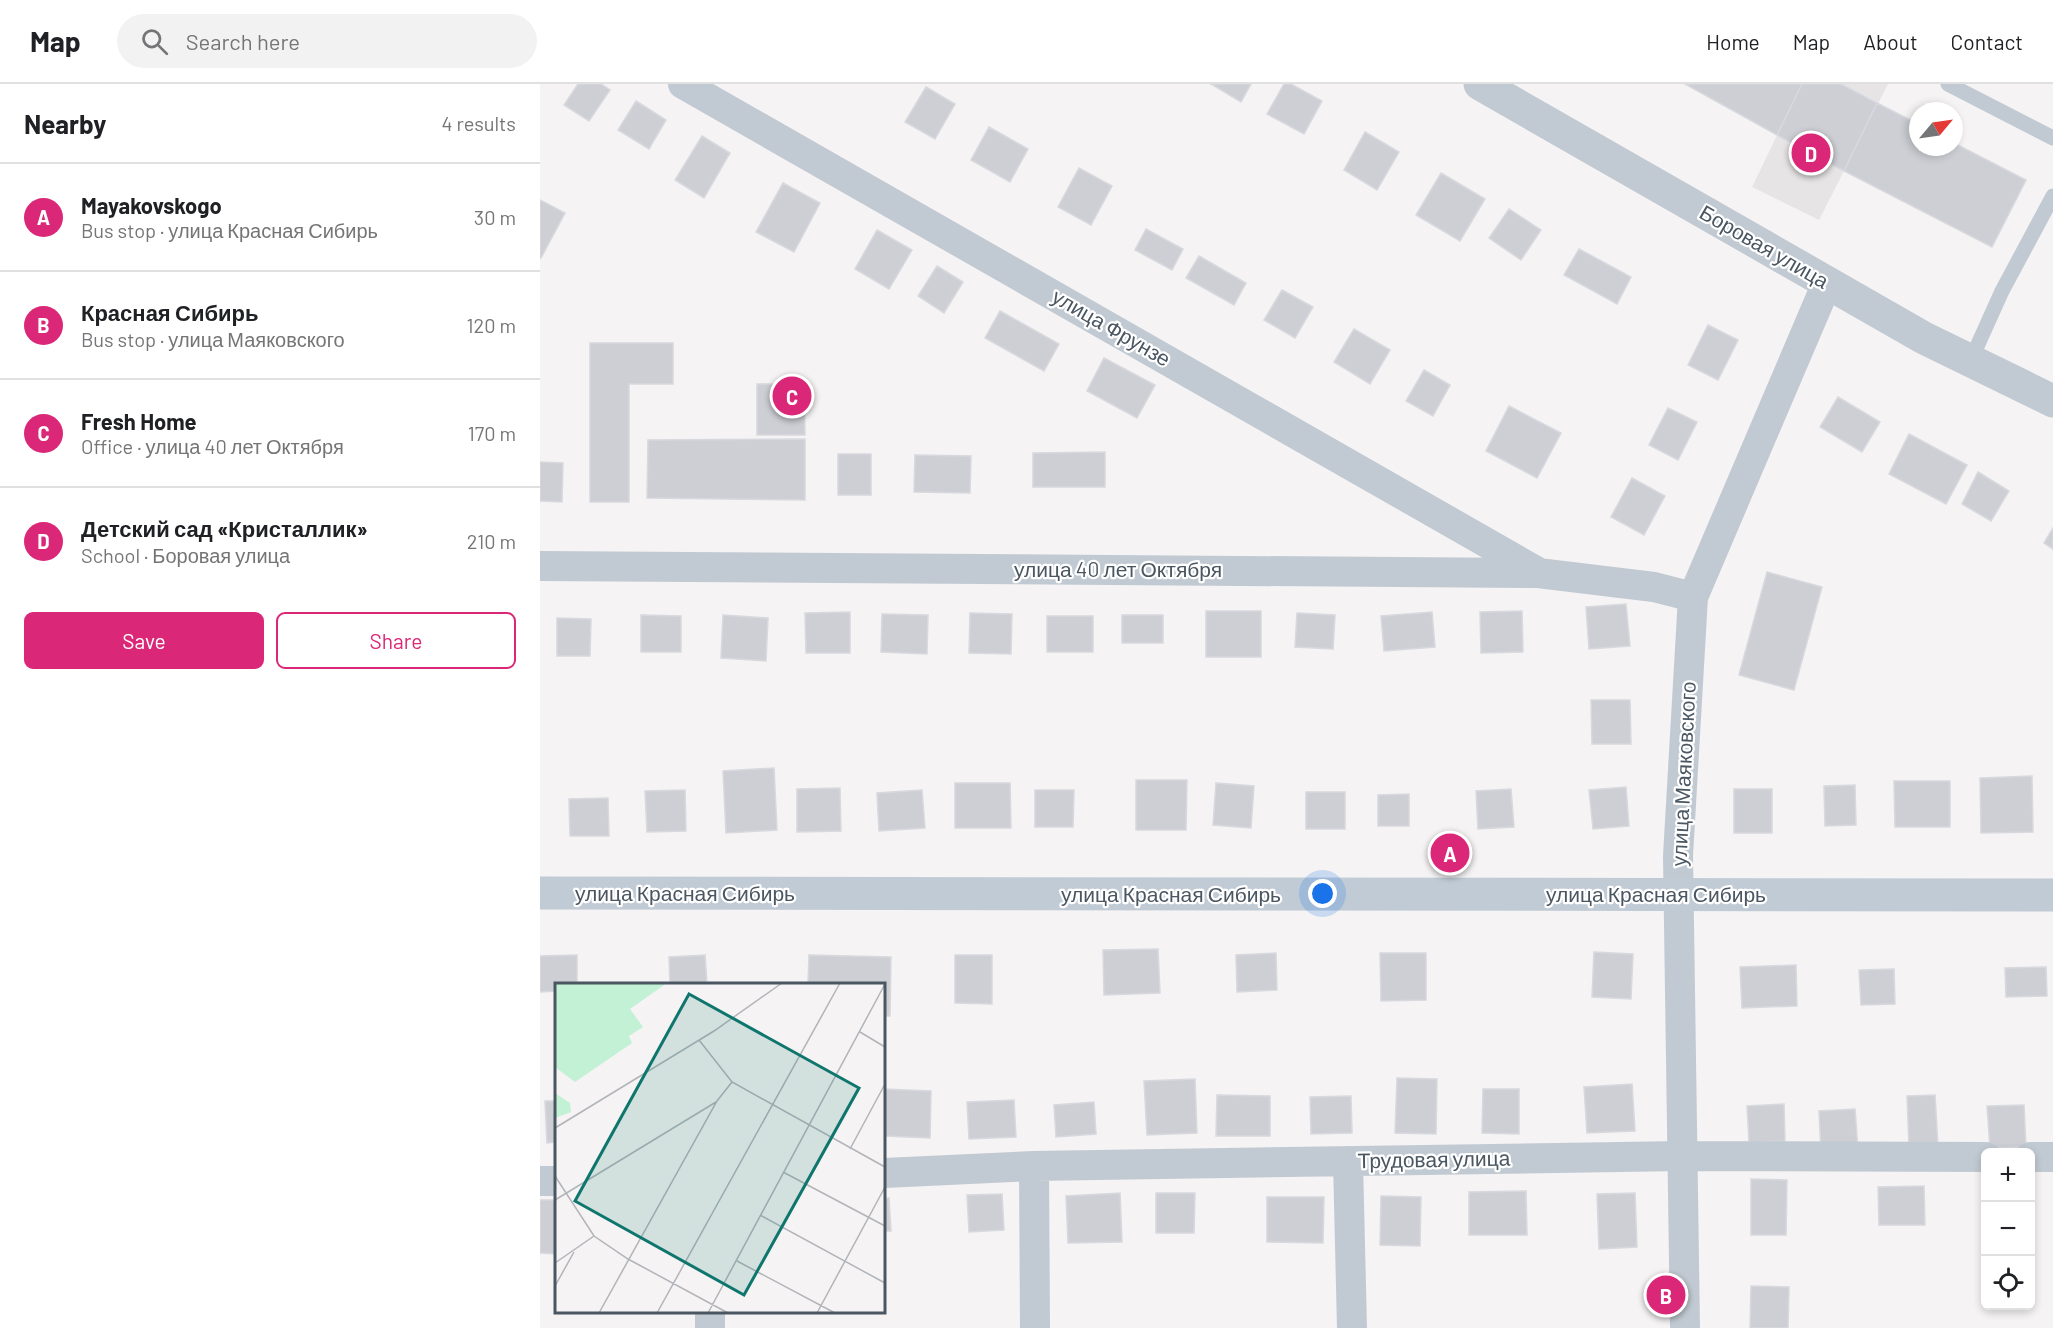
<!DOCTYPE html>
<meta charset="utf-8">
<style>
:root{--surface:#fff;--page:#f2f2f2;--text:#202124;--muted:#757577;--line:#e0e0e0;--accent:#db2777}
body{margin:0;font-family:Barlow,sans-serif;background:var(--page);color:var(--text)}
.controls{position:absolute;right:18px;bottom:18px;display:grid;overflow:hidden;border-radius:9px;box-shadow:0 3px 9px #0003}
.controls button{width:54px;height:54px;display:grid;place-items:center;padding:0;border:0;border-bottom:2px solid var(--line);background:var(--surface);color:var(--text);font:30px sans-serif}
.compass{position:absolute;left:1369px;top:18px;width:54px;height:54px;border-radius:50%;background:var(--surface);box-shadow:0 3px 9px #0003;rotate:61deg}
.you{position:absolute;left:783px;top:810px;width:21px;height:21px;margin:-15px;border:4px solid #fff;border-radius:50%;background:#1a73e8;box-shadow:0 0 0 9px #1a73e833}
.badge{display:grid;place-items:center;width:39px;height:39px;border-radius:50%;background:var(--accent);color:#fff;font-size:20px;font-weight:700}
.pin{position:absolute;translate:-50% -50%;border:3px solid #fff;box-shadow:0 2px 6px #0006}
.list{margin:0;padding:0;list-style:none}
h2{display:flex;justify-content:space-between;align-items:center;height:78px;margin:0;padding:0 24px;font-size:26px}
h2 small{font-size:20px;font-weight:400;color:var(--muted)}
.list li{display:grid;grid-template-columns:39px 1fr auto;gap:18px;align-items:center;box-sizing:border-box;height:108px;padding:0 24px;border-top:2px solid var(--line)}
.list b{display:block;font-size:22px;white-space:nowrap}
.list p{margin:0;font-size:20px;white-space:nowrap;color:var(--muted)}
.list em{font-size:20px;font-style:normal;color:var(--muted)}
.actions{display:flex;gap:12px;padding:18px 24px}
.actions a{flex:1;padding:14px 0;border:2px solid var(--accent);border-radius:9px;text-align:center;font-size:21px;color:var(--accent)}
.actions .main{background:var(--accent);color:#fff}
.icon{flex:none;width:33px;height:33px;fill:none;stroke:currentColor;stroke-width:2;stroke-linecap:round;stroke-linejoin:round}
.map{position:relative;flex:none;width:1513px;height:1244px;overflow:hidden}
header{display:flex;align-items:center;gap:36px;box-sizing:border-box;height:84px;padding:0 30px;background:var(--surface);border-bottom:2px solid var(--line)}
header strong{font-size:28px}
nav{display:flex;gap:33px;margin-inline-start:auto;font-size:21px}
.search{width:420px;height:54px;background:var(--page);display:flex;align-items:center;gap:15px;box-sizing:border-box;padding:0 21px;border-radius:33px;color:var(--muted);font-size:22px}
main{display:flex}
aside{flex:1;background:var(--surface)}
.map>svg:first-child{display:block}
.education{fill:#e6e4e5}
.building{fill:#cdcfd5;stroke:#d7d9de;stroke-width:1.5}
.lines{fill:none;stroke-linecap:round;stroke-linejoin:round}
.service{stroke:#c1cad2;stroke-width:15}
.minor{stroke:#c1cad2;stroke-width:30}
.tertiary{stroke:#c1cad2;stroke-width:33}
.secondary{stroke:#c1cbd6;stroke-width:33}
.labels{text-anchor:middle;stroke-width:4.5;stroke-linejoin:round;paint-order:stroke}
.street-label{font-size:21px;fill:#4a5661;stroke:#fff}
.inset-road{fill:none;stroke:#b1b4b9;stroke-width:1.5}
.view{fill:#0f766e;fill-opacity:0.15;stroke:#0f766e;stroke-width:3}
.inset-edge{fill:none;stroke:#4a5661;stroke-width:3}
</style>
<header>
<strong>Map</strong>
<div class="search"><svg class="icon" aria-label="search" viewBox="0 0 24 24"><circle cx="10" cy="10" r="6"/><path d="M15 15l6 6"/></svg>Search here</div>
<nav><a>Home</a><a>Map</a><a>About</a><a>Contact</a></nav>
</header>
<main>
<aside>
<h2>Nearby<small>4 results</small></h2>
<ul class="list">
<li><span class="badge">A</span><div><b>Mayakovskogo</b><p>Bus stop · улица Красная Сибирь</p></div><em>30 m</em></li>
<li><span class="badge">B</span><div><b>Красная Сибирь</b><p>Bus stop · улица Маяковского</p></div><em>120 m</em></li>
<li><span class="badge">C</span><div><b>Fresh Home</b><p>Office · улица 40 лет Октября</p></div><em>170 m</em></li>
<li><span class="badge">D</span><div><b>Детский сад «Кристаллик»</b><p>School · Боровая улица</p></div><em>210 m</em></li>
</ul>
<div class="actions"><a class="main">Save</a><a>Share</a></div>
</aside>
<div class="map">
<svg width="1513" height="1244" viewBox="0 0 1513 1244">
<rect width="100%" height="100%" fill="#f5f3f3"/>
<path class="education" d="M1262,0H1348L1279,136L1212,103Z"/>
<path class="building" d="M38,0H61L70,6L49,37L24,21Z
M671,0H711L701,18Z
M744,0H751L782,17L764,50L727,30Z
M1145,0H1262L1237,51Z
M1262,0H1301L1337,19L1304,87L1237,51Z
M386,3L415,20L395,55L365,38Z
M96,17L126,36L109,65L78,46Z
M1337,19L1378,40V63H1414V59L1486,96L1452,163L1304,87Z
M449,43L488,65L470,98L431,76Z
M825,48L859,68L837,106L804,86Z
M162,52L190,69L164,114L135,96Z
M539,84L572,102L551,141L518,123Z
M901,89L945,115L920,157L876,131Z
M243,99L280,119L254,168L216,148Z
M0,116L25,129L1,174H0Z
M969,125L1001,146L981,176L949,154Z
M606,145L643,165L632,186L595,166Z
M337,146L372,166L349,205L315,185Z
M1039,165L1091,193L1077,220L1024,191Z
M659,172L706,199L694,221L646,194Z
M397,182L423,198L404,229L378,212Z
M742,206L773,223L755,254L724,236Z
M460,227L519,260L504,287L445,254Z
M1168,241L1198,256L1178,296L1148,281Z
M814,245L850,266L830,300L794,278Z
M50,259H133V300H89V418H50Z
M564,274L615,301L597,334L547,307Z
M884,286L910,301L893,332L866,317Z
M217,300H264L265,351H217Z
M1298,313L1340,338L1322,368L1280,343Z
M969,322L1021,349L997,394L946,367Z
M1128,324L1157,338L1138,376L1109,361Z
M1369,350L1427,381L1406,420L1349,390Z
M265,355V416L107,414L108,356Z
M565,368V403H493V369Z
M298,370H331V411H298Z
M375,371L431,372L430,409L374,408Z
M0,378L23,379L22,418L0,417Z
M1438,388L1469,407L1451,437L1422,420Z
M1092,394L1125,412L1104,451L1071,433Z
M1513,444V465L1504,459Z
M1227,488L1282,503L1254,606L1199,591Z
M1086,520L1090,562L1049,565L1046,523Z
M666,527H721V573H666Z
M982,527L983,568L941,569L940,528Z
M310,528V569H266L265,529Z
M892,528L895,563L844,567L841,532Z
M430,529L472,530L471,570L429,569Z
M757,529L795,531L793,565L755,563Z
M342,530L388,531L387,570L341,568Z
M101,531L141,532V568H101Z
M183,531L228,534L226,577L181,574Z
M582,531H623V559H582Z
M507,532H553V568H507Z
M17,534L51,535L50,572H17Z
M1051,616H1090L1091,660H1052Z
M234,684L237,746L186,749L183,687Z
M1492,692L1493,748L1441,749L1440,694Z
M596,696H647L646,746H596Z
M1354,697H1410V743H1355Z
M415,699H470L471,744H415Z
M676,699L714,702L711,744L673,741Z
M1315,701L1316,741L1285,742L1284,702Z
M1086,703L1089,742L1053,745L1049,706Z
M300,704L301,747L257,748V705Z
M971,705L974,743L938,745L936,707Z
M1194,705H1232V749H1194Z
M145,706L146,747L107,748L105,707Z
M382,706L385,744L339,747L337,709Z
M495,706H534L533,743H495Z
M766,708H805V745H766Z
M869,710V742H838V711Z
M68,714L69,752H30L29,715Z
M618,865L620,909L564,911L563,866Z
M1054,868L1093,870L1091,915L1052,913Z
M736,869L737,906L697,908L696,871Z
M840,869H886V916L841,917Z
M37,871V900H16V907L0,908V872Z
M165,871L167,900H130L129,873Z
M269,871L351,873L350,932H344V900H268Z
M415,871H452V920L415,919Z
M1256,881L1257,922L1202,924L1200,883Z
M1506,883L1507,912L1466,913L1465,884Z
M1354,885L1355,920L1321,921L1319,886Z
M857,994L897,995L896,1050L855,1049Z
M655,995L657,1049L607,1051L604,997Z
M1092,1000L1095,1047L1047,1049L1044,1003Z
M344,1005L391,1007L390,1054L344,1052Z
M943,1005H979V1050L942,1049Z
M677,1011L730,1012V1052H676Z
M1395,1011L1398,1062L1369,1063L1367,1012Z
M811,1012L812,1049L771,1050L770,1013Z
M474,1016L476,1053L429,1055L427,1018Z
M5,1017H16V1058L7,1059Z
M554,1018L556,1050L516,1053L514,1021Z
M1244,1020L1245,1057L1209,1058L1207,1022Z
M1484,1021L1486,1063L1450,1064L1447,1022Z
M1315,1025L1318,1066L1281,1068L1279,1027Z
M1211,1095L1247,1096L1246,1151H1211Z
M1490,1100H1493L1494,1134H1490Z
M1384,1102L1385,1141H1339L1338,1103Z
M986,1107L987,1151H929V1108Z
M580,1109L582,1158L528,1159L526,1112Z
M616,1109H655L654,1149H616Z
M1095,1109L1097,1163L1059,1165L1057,1110Z
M462,1110L464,1146L429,1148L427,1111Z
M841,1112L881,1113L880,1162L840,1161Z
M727,1113H784L783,1159L727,1158Z
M349,1114L351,1147H344V1115Z
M0,1116H16V1170L0,1169Z
M1211,1202L1249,1203L1248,1244H1210Z"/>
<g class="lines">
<path class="service" d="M1408,0L1513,54
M1430,278L1462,207L1513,112"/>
<path class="minor" d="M143,0L996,487
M0,482L998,489L1114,503L1153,513
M1490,1073H1513
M808,1077L812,1244
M494,1082L495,1244
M344,1089L494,1082L1143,1072L1446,1073
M0,1097H16
M170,1228V1244
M1145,1244L1138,772L1153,513L1287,199"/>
<path class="tertiary" d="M940,0L1384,254L1513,317"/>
<path class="secondary" d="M0,809L1513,811"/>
</g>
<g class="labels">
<g class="street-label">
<text transform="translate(1224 163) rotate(30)" y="7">Боровая улица</text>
<text transform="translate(571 244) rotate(30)" y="7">улица Фрунзе</text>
<text x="578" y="493">улица 40 лет Октября</text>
<text transform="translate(1144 690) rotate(-87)" y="7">улица Маяковского</text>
<text x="145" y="817">улица Красная Сибирь</text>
<text x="631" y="818">улица Красная Сибирь</text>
<text x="1116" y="818">улица Красная Сибирь</text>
<text transform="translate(894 1076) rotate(-1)" y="7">Трудовая улица</text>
</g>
</g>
<g transform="translate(15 899)">
<rect width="330" height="330" fill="#f5f3f3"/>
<path d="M0,0H112L75,26L88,44L74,53L77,60L20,99L0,84ZM0,110L15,120L16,129L0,135Z" fill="#c3f1d5"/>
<path class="inset-road" d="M305,49L330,64M144,57L177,99L330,184M0,145L159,48L227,0M295,166L330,101M228,189L330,243M0,193L39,253L73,276L173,330M0,217L161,119M205,232L330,300M182,278L280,330M0,280L39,253M0,303L19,269M44,330L162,118L177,99M102,330L285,0M153,330L330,1M262,330L330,204"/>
<path class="view" d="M134,11L304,105L189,312L20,218Z"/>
<rect width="330" height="330" class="inset-edge"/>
</g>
</svg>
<div class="controls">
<button>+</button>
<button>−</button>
<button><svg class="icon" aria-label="locate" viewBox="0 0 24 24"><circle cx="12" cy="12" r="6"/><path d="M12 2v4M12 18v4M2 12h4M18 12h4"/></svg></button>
</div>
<svg class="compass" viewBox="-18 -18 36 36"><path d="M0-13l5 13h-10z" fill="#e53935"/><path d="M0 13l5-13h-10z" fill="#757577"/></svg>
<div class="you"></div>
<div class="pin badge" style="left:910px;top:769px">A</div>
<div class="pin badge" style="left:1126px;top:1211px">B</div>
<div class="pin badge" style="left:252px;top:312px">C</div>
<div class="pin badge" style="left:1271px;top:69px">D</div>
</div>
</main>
